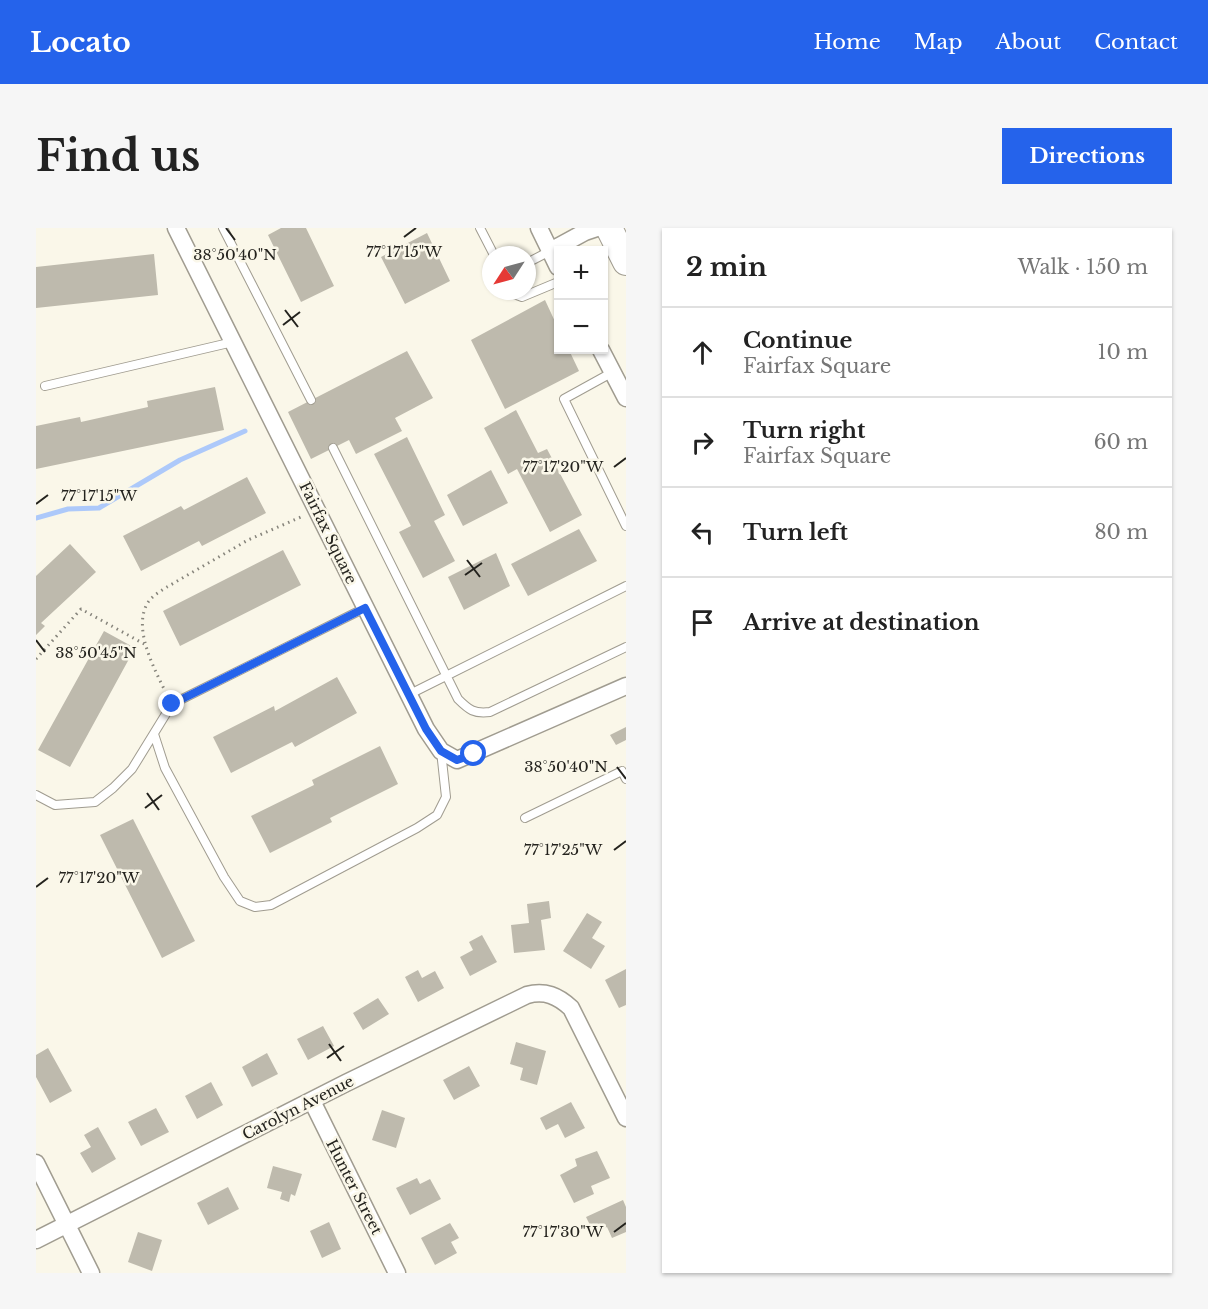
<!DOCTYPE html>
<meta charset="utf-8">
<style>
:root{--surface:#fff;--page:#f6f6f6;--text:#222;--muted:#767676;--line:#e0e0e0;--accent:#2563eb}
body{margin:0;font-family:"Libre Baskerville",serif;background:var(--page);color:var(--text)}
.controls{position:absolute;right:18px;top:18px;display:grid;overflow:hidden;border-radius:0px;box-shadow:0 2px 4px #0004}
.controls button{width:54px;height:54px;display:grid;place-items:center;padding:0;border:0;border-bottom:2px solid var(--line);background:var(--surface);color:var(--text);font:30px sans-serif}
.compass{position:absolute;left:446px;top:18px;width:54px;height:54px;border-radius:50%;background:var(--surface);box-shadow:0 2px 4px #0004;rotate:234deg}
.stop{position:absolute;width:18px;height:18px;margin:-14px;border:4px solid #2563eb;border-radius:50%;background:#fff}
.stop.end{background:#2563eb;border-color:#fff;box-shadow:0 2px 6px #0008}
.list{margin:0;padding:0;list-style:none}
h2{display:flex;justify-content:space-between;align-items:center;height:78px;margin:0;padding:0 24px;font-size:26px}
h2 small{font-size:20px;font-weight:400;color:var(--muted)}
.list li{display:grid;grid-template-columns:39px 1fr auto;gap:18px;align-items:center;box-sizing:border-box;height:90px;padding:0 24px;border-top:2px solid var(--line)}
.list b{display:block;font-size:22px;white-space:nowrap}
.list p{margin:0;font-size:20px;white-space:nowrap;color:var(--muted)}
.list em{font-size:20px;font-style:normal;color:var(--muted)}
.icon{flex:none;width:33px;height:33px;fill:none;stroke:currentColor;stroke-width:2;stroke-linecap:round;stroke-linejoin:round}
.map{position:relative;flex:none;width:590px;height:1045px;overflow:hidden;border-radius:0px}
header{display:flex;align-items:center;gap:36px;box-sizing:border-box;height:84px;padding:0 30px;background:var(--accent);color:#fff}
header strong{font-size:28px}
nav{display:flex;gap:33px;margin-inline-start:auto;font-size:21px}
.intro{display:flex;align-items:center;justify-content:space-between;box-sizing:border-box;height:144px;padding:0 36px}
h1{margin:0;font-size:42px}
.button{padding:15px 27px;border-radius:0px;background:var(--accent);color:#fff;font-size:21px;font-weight:700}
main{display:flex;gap:36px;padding:0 36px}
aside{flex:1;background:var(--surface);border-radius:0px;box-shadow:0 2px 4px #0004}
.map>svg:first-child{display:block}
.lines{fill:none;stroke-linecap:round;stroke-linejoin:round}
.stream{stroke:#adc9fa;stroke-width:5}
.building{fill:#bebaad}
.lane-casing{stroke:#a09c90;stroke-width:10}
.street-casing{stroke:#a09c90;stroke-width:19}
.primary-casing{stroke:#a09c90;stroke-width:28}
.path{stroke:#86847b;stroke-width:3;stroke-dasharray:1.5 4.5;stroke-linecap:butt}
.lane{stroke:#fff;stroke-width:8}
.street{stroke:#fff;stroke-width:16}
.primary{stroke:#fff;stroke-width:26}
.route{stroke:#2563eb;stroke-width:8}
.ticks{fill:none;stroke:#24231e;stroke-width:2}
.labels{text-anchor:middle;stroke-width:5;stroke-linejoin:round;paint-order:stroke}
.street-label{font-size:15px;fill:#24231e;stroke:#faf7e9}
.ticks-label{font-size:15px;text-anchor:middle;fill:#24231e;stroke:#faf7e9;stroke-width:5;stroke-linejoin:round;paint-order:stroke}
</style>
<header>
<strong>Locato</strong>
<nav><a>Home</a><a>Map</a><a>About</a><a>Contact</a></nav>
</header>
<div class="intro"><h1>Find us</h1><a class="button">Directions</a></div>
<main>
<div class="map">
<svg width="590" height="1045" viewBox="0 0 590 1045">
<rect width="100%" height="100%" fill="#faf7e9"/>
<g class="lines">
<path class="stream" d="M0,290L32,281L63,280L144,232L209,203"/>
</g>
<path class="building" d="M245,0H270L298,58L265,74L232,7Z
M391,5L414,53L369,76L345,29Z
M118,26L122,67L0,80V39Z
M509,72L522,100V122H533L543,143L469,181L435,112Z
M371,123L397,170L359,190L366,203L320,226L313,212L275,231L252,184Z
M179,159L188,202L0,241V198L44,189L45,194L112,179L111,173Z
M480,182L502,225L511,221L546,287L514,304L481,241L472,246L448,200Z
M371,209L409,287L398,293L419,333L387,350L363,304L375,298L338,226Z
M455,242L472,275L427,298L411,267Z
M211,249L230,285L166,318L163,313L105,343L87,308L145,278L148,282Z
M543,301L561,333L492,368L475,336Z
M34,316L60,344L5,395L9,398L0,407V348Z
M247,322L265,357L144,418L127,383Z
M460,325L474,358L428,382L412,349Z
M68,403L99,420L34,539L2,522Z
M301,449L321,485L259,519L256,514L195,545L177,509L238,478L239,483Z
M590,499V512L580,517L574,507Z
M344,518L362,556L294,590L296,594L234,625L215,588L278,557L276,552Z
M97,591L159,713L126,730L64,607Z
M513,673L515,690L505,692L509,722L478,725L475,697L493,695L491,676Z
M551,685L566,694L556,710L569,718L555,741L527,723Z
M446,707L461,734L434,748L424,729L437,722L433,714Z
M590,741V777L583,780L569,752Z
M382,742L386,750L399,743L408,760L382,774L369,749Z
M342,770L353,786L327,802L317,785Z
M287,798L298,818L272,832L261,811Z
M480,814L510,823L501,857L484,852L487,840L474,836Z
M12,820L36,863L14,875L0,849V827Z
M231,825L242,846L216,859L206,839Z
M433,838L444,858L418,872L407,852Z
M175,854L187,877L161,891L149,868Z
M535,874L549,900L529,910L522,896L510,902L504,890Z
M120,880L133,904L105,918L92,894Z
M346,882L369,890L360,920L336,912Z
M62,899L80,931L56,945L44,925L55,919L48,907Z
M561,923L574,950L555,958L558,966L538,975L524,947L541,938L539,931Z
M237,938L266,946L259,968L255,966L253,974L244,971L246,964L231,960Z
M381,950L384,956L394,951L405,971L374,987L360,960Z
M192,959L203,981L172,997L161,975Z
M587,972L590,979V1004L576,1010L571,999L558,1005L550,989Z
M293,994L305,1021L286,1030L274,1003Z
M414,995L423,1010L415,1014L421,1025L399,1037L385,1010Z
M102,1004L126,1012L116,1043L92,1034Z"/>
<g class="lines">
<g class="lane-casing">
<path id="lane" d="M187,0L275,172
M444,0L458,27
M491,35L514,23
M477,63L478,66L486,69L522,54
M577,144L528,171L590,298
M9,158L197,114
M297,220L422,471C433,482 438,486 454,484L590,419
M374,466L590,358
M118,506L129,540L188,649L204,673L219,679L235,677L381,600L401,587L410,569L405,523
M0,567L19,577L59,574L77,560L96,541L136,476L329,380
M489,590L586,543L590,551"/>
</g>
<g class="street-casing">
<path id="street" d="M140,0L390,501L405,523L421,532L590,458
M503,0L522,39
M514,23L549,4L561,0
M565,122L590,170
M276,873L361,1045
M0,935L55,1045
M0,1012L310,855L491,767C509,762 522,768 535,780L590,890"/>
</g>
<g class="primary-casing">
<path id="primary" d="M573,0L590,34"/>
</g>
<path class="path" d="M0,431L45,381L110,417
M130,465C119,442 98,404 110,378C114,369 123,364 131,359L212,312L265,289"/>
<use href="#lane" class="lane"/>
<use href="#street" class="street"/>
<use href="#primary" class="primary"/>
</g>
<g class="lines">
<path class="route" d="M136,476L329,380L390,501L405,523L421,532L438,526"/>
</g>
<path class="ticks" d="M190,0L199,12M368,9L380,0M249,82L262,99M247,97L264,84M578,239L590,230M0,276L12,267M431,332L444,349M429,347L446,335M0,412L9,424M581,539L590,551M111,565L123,582M109,580L126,567M578,622L590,613M0,659L12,650M293,816L305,833M291,830L308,818M578,1004L590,995"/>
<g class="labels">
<g class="street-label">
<text transform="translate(292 305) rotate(64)" y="5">Fairfax Square</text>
<text transform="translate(262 880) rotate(-27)" y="5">Carolyn Avenue</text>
<text transform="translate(318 959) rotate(63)" y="5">Hunter Street</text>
</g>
</g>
<g class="ticks-label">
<text x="368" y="29">77°17'15"W</text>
<text x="199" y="32">38°50'40"N</text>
<text x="527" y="244">77°17'20"W</text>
<text x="63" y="273">77°17'15"W</text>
<text x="60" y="430">38°50'45"N</text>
<text x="530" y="544">38°50'40"N</text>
<text x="527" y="627">77°17'25"W</text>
<text x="63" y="655">77°17'20"W</text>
<text x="527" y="1009">77°17'30"W</text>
</g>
</svg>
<div class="controls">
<button>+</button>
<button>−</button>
</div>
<svg class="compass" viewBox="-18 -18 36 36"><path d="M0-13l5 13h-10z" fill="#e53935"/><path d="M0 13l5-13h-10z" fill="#767676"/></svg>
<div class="stop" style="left:438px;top:526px"></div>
<div class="stop end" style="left:136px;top:476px"></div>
</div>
<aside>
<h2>2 min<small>Walk · 150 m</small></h2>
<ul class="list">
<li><svg class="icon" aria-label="ahead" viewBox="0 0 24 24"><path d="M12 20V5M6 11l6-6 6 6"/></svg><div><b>Continue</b><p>Fairfax Square</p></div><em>10 m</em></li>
<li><svg class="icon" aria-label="right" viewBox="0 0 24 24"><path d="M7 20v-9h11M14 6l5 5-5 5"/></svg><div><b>Turn right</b><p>Fairfax Square</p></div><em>60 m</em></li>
<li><svg class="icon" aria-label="left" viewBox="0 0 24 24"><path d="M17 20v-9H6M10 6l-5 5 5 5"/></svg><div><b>Turn left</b></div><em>80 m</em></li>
<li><svg class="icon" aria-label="arrive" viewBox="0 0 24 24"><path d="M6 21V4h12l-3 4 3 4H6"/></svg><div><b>Arrive at destination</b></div></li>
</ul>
</aside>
</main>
